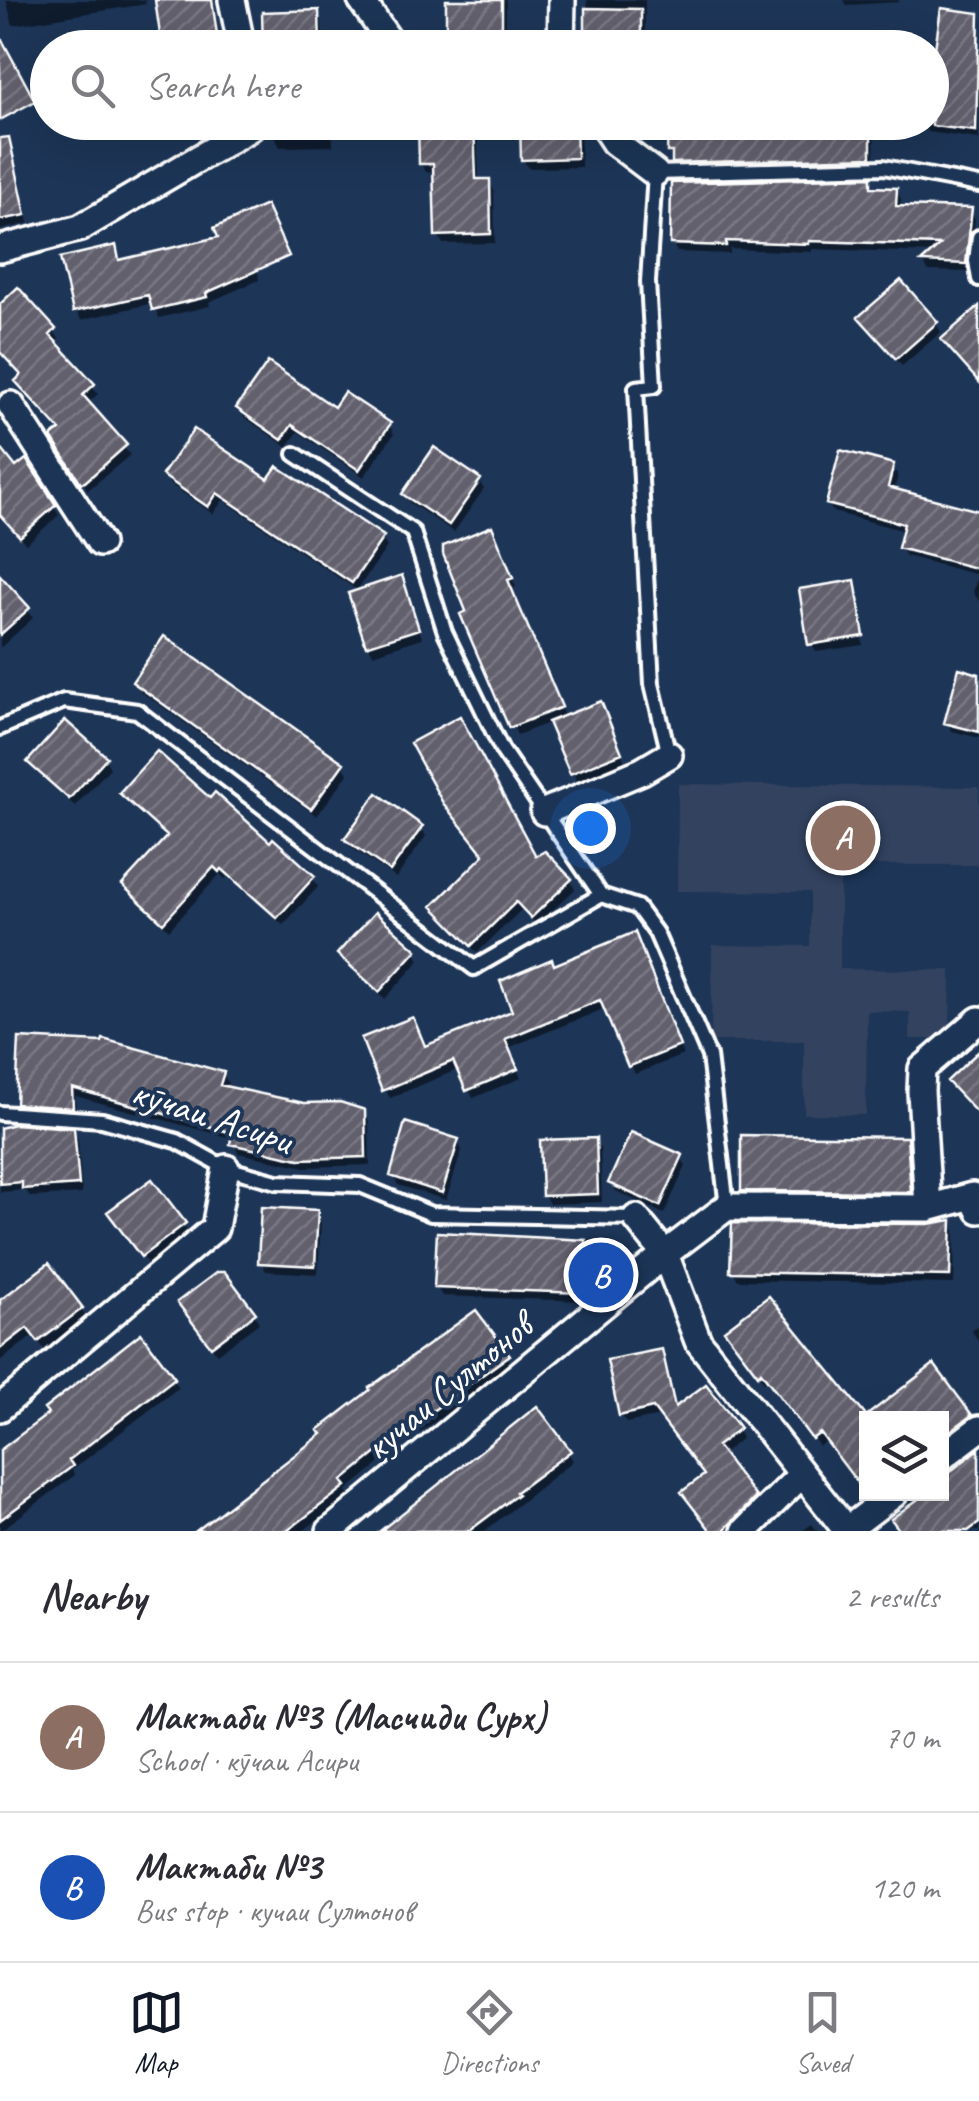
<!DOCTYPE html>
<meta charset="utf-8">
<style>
:root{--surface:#fff;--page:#f7f7f7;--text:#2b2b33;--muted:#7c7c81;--line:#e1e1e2;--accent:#111827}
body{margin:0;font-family:Caveat,sans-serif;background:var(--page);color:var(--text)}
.controls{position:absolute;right:30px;bottom:30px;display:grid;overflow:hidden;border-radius:0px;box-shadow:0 10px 40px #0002}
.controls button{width:90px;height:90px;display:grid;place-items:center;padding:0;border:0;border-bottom:2px solid var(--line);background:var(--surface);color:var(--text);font:50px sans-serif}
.you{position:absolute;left:590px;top:828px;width:35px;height:35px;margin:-25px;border:8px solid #fff;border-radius:50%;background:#1a73e8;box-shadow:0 0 0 15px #1a73e833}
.badge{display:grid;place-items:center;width:65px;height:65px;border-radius:50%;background:var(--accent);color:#fff;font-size:32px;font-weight:700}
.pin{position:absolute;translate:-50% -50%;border:5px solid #fff;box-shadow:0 2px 10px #0006}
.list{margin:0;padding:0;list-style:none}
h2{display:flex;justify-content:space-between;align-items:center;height:130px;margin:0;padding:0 40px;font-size:42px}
h2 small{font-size:32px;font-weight:400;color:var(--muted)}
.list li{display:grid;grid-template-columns:65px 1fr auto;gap:30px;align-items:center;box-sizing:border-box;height:150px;padding:0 40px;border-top:2px solid var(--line)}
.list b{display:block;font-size:38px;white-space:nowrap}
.list p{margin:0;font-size:32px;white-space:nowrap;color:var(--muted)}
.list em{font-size:32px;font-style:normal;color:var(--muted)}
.icon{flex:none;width:55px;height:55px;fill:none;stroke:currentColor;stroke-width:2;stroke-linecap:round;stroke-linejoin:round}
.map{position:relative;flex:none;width:979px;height:1531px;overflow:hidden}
.search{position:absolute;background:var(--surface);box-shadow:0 10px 40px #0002;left:30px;right:30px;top:30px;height:110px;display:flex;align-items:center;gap:25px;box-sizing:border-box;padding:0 35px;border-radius:55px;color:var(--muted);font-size:38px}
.sheet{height:430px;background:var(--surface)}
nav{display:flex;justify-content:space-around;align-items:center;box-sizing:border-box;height:140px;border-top:2px solid var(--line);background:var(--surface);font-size:28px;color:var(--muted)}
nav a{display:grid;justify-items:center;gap:5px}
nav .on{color:var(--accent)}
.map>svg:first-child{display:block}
.built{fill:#32425e}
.shadow{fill:#0007}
.building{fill:url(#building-hatch);stroke:#fff;stroke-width:2.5}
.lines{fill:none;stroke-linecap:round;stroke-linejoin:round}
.lane-casing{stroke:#fff;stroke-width:20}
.street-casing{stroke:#fff;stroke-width:32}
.lane{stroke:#1d3557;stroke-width:12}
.street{stroke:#1d3557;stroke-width:25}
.labels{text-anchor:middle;stroke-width:8;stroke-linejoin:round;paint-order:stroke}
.street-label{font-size:40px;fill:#fff;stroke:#1d3557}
</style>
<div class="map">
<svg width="979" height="1531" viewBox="0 0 979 1531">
<defs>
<pattern id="building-hatch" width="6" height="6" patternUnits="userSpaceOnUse" patternTransform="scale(2.5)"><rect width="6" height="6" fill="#63606e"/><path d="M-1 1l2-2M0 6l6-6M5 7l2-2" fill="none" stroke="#7a7884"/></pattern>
</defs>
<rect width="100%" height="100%" fill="#1d3557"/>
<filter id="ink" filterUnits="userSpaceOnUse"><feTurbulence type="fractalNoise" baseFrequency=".01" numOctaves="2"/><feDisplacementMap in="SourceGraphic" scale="20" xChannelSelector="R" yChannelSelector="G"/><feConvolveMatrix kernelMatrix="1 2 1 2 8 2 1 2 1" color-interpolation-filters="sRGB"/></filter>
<g filter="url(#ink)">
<path class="built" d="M678,784L979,787V865H840V969L951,970L950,1039H910V1012L867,1011L866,1115L804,1114V1041H711L712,945L810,946V892L677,891Z"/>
<path class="shadow" d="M6,0H145L146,4L13,25Z
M180,0H212L222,48H94L93,45L162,35Z
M449,0H506V48H448Z
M587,0H645V48H587Z
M844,0H899V2L847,5Z
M943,11L979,15V139L928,132L923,124L932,122V71L936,72Z
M317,13L322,21L323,48H266Z
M179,122H235L236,126L184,134Z
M275,122H332L333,146L280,147L275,138Z
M420,122H477L479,181H489L494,190L495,243L443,244L438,235L436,172H426L421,164Z
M522,122H580L581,167L528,168L523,159Z
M670,122H875L874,165L680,171L670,151Z
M13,164L18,172L29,223L0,230V166Z
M869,180L875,190H896L901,199L900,208L970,210L975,219L970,272L928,271L924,263L935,253L812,249V252L730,249V254L677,252L672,243Z
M251,224L259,280L209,302L210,306L159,318L153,303L81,320L76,311L114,248L121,262L222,239Z
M0,307L54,331L59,339L54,343L98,394L87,404L130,455L88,490L54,438L61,432L23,390V377L0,352Z
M936,324L941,332L902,366L867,326Z
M238,408L334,410L389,425L394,434L364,477L298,432L287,447L244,417Z
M0,451L15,470L25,463L59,515L26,544L2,518L0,520Z
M893,466L898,475L894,491L979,514V601L973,592L978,575L906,556L901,548L905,531L833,512L828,504Z
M165,476L382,538L387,547L357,590L223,500L213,514L170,484Z
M479,481L484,489L454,532L410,503L405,494Z
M496,537L516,587L511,589L565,718L605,713L625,762L577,781L551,722L517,735L469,613Z
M0,579L33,618L0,648Z
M854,583L857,589H854L863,645L816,652L811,644Z
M406,587L422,638L373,654L368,645Z
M165,640L343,765L348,774L317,816L140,691L134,682Z
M979,676V738L952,731L947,722Z
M105,759L110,768L75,806L35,771L30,762Z
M122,793L210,802L313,878L318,887L283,925L228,876L225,879L220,874L169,930L130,894L125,885L168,838L127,802Z
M421,827L426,836L396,878L352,848L347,839Z
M535,859L570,880L575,889L537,925L522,909L477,953L435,906Z
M639,943L683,1055L635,1074L606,1008L508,1048L521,1078L473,1098L459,1069L390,1098L385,1089L425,1049L515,1012Z
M415,952L420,960L385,999L345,963L340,955Z
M21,1041L223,1074L228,1083L226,1089L303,1105L363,1112L369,1121L370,1165L305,1167L238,1153L234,1139L75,1096L76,1116L23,1112L18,1103Z
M0,1130L73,1131L78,1139L82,1194L30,1197L26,1190L0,1192Z
M906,1139L916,1158L920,1209L754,1208L743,1190Z
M595,1140L600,1149L602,1202L549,1204L544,1195Z
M457,1141L462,1150L446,1200L398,1185L393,1176Z
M681,1157L686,1166L664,1214L616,1191L611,1183Z
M152,1182L189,1233L148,1264L115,1221Z
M316,1213L321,1221L318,1274L266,1271L261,1262Z
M950,1223L955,1231L954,1284L738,1280L733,1271Z
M585,1243L590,1251L587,1301L442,1296L437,1288Z
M0,1303L81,1309L86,1318L44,1349L34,1335L0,1361Z
M185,1312L254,1314L259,1323L217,1354Z
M476,1314L513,1365L400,1447L346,1491L349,1496L303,1531H200Z
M979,1325V1342L972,1331Z
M732,1339L866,1419V1492L827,1440L819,1446L768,1379L764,1382Z
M661,1352L666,1360L677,1409L738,1430L742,1438L721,1455L759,1507L734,1531H713L706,1476L660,1416L626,1423L621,1415Z
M934,1368L975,1425L942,1451V1418H867Z
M173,1379L178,1388L72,1470L75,1475L0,1531V1454Z
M568,1452L573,1461L485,1531H393Z
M979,1453V1531H901L893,1518L911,1502L912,1494H942V1474L953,1472Z
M812,1524L817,1531H802Z"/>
<path class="building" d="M155,0H212L219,48H162Z
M446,0H502V48H446Z
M585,8L641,9V48H585Z
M941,8L979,13L976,131L932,126V69Z
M319,10L320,48H263L262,12Z
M0,36L35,101L0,120Z
M418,122H474L476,179H490L491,234L435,236L433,164H419Z
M520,122H576L577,158L521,160Z
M668,122H871V157L672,163V152H667Z
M9,137L26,215L0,220V138Z
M871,177V187L897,188L896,206L972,208L966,264L921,262L940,245L809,241V244L726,241V246L670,244L671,183Z
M266,205L289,256L206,293L207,297L152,310L148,295L73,312L60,258L116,245L119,260L218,237L214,228Z
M901,280L938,322L896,359L858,317Z
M18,287L56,329L50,335L95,384L83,395L127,445L85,482L81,483L51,437L60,430L15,381L21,375L0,352V304Z
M979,306V382L941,339Z
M268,362L334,407L344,392L391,423L359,470L292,425L282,440L236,408Z
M194,429L268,479L277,466L384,536L352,583L217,493L208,507L162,475Z
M0,447L16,467L26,459L56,505L20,537L0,515Z
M434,447L481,479L449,525L402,494Z
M840,450L894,464L888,487L979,511V569L898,548L904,524L826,504Z
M492,526L513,578L508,580L562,707L509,728L460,614L466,611L443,554V546Z
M0,575L30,608L0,635Z
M402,575L419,629L366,646L348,593Z
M855,580L864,636L808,645L799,589Z
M164,636L344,763L311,809L132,682Z
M959,668L979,674V732L944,723Z
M601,701L622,753L570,774L548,722Z
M460,716L536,856L545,851L572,879L531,918L516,902L471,946L432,906L484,855L443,803L410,743Z
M65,720L107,757L69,799L27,762Z
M157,751L210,798L215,792L270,842L273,838L315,876L277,918L222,869L219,872L214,867L163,923L122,885L167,836L119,793Z
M377,793L423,826L390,871L344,839Z
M375,912L417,950L379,992L337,954Z
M635,932L680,1046L628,1067L600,1000L505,1039L518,1069L466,1091L453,1061L382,1091L361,1038L413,1017L425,1046L512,1011L500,981L552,959L554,965Z
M19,1038L102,1042L103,1039L224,1072L220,1085L304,1103L340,1102L365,1110L366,1157L299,1159L230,1144L232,1133L72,1088L73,1108L16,1104Z
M979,1051V1115L947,1081Z
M405,1122L459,1139L442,1193L390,1176Z
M14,1124L74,1128L79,1185L22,1189V1182L0,1184V1128Z
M631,1132L683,1155L660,1206L608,1183Z
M741,1135L907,1137L911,1192L741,1191Z
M596,1138L598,1194L542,1196L540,1140Z
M152,1179L186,1223L141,1257L107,1212Z
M261,1207L318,1210L315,1266L258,1263Z
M952,1220L950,1276L730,1272L732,1223L928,1224Z
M437,1232L586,1240L583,1293L434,1288Z
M49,1263L83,1308L38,1342L27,1328L0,1349V1300Z
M217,1272H225L256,1313L211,1347L177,1302Z
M769,1296L866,1416L934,1364L972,1415L942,1437V1418H866V1494L820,1433L812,1439L761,1372L758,1375L724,1330Z
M476,1310L510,1355L395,1438L342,1481L346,1486L287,1531H196L322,1434L318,1430L370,1390L369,1388Z
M141,1333L175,1378L69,1460L73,1466L0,1520V1450L48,1414L44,1409Z
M662,1349L675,1407L706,1384L740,1428L717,1446L756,1497L723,1531H711L681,1492L704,1475L653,1408L619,1416L607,1360Z
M537,1406L571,1451L516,1492L518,1494L469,1531H380Z
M979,1449V1523L968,1531H900L891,1519L925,1494H942V1473L952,1470Z"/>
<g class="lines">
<g class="lane-casing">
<path id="lane" d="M979,237L976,261L979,279
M295,454L413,532L445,632L502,750L601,895L637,907L656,933L709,1056L727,1207
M0,728L64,701L137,711L474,968L601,895
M669,755L652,684L636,388L654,386L648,282L655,173L884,167L979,185
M0,1113L102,1120L177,1141L226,1168L277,1182L360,1185L431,1214L636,1218"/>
</g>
<g class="street-casing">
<path id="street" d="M232,0L242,48
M361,0L394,48
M561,48L562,0
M601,122L614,142L655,173
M0,249L80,228L250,128V122
M11,405L100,543
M544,812L642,771L669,755
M928,1208L972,1196L979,1210
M636,1218L665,1254L698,1341L847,1531
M0,1408L215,1228L226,1168
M942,1457L979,1429
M847,1530L894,1494
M330,1531L665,1254L727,1207L928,1208L921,1091L922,1069L979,1020
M745,1531L802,1474"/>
</g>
<use href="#lane" class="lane"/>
<use href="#street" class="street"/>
</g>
</g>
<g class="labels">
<g class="street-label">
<text transform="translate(212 1115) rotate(18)" y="14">кӯчаи Асири</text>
<text transform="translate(447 1386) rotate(-40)" y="14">кучаи Султонов</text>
</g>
</g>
</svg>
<div class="controls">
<button><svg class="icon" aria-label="layers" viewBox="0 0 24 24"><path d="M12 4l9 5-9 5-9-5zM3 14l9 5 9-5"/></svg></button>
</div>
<div class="you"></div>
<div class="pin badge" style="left:843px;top:838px;background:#8d6e63">A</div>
<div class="pin badge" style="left:601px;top:1275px;background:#1a4fb4">B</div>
<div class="search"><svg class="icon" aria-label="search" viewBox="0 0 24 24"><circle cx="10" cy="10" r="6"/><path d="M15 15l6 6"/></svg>Search here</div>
</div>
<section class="sheet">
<h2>Nearby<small>2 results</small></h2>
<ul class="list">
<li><span class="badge" style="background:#8d6e63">A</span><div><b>Мактаби №3 (Масчиди Сурх)</b><p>School · кӯчаи Асири</p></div><em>70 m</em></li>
<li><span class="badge" style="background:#1a4fb4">B</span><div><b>Мактаби №3</b><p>Bus stop · кучаи Султонов</p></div><em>120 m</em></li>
</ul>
</section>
<nav>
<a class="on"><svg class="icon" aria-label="map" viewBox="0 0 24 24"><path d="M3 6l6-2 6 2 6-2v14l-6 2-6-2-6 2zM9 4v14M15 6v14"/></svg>Map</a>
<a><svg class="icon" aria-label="directions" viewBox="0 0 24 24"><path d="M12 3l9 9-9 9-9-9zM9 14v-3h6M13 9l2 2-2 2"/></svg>Directions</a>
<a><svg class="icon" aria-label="saved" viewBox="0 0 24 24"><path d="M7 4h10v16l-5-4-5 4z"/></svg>Saved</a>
</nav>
